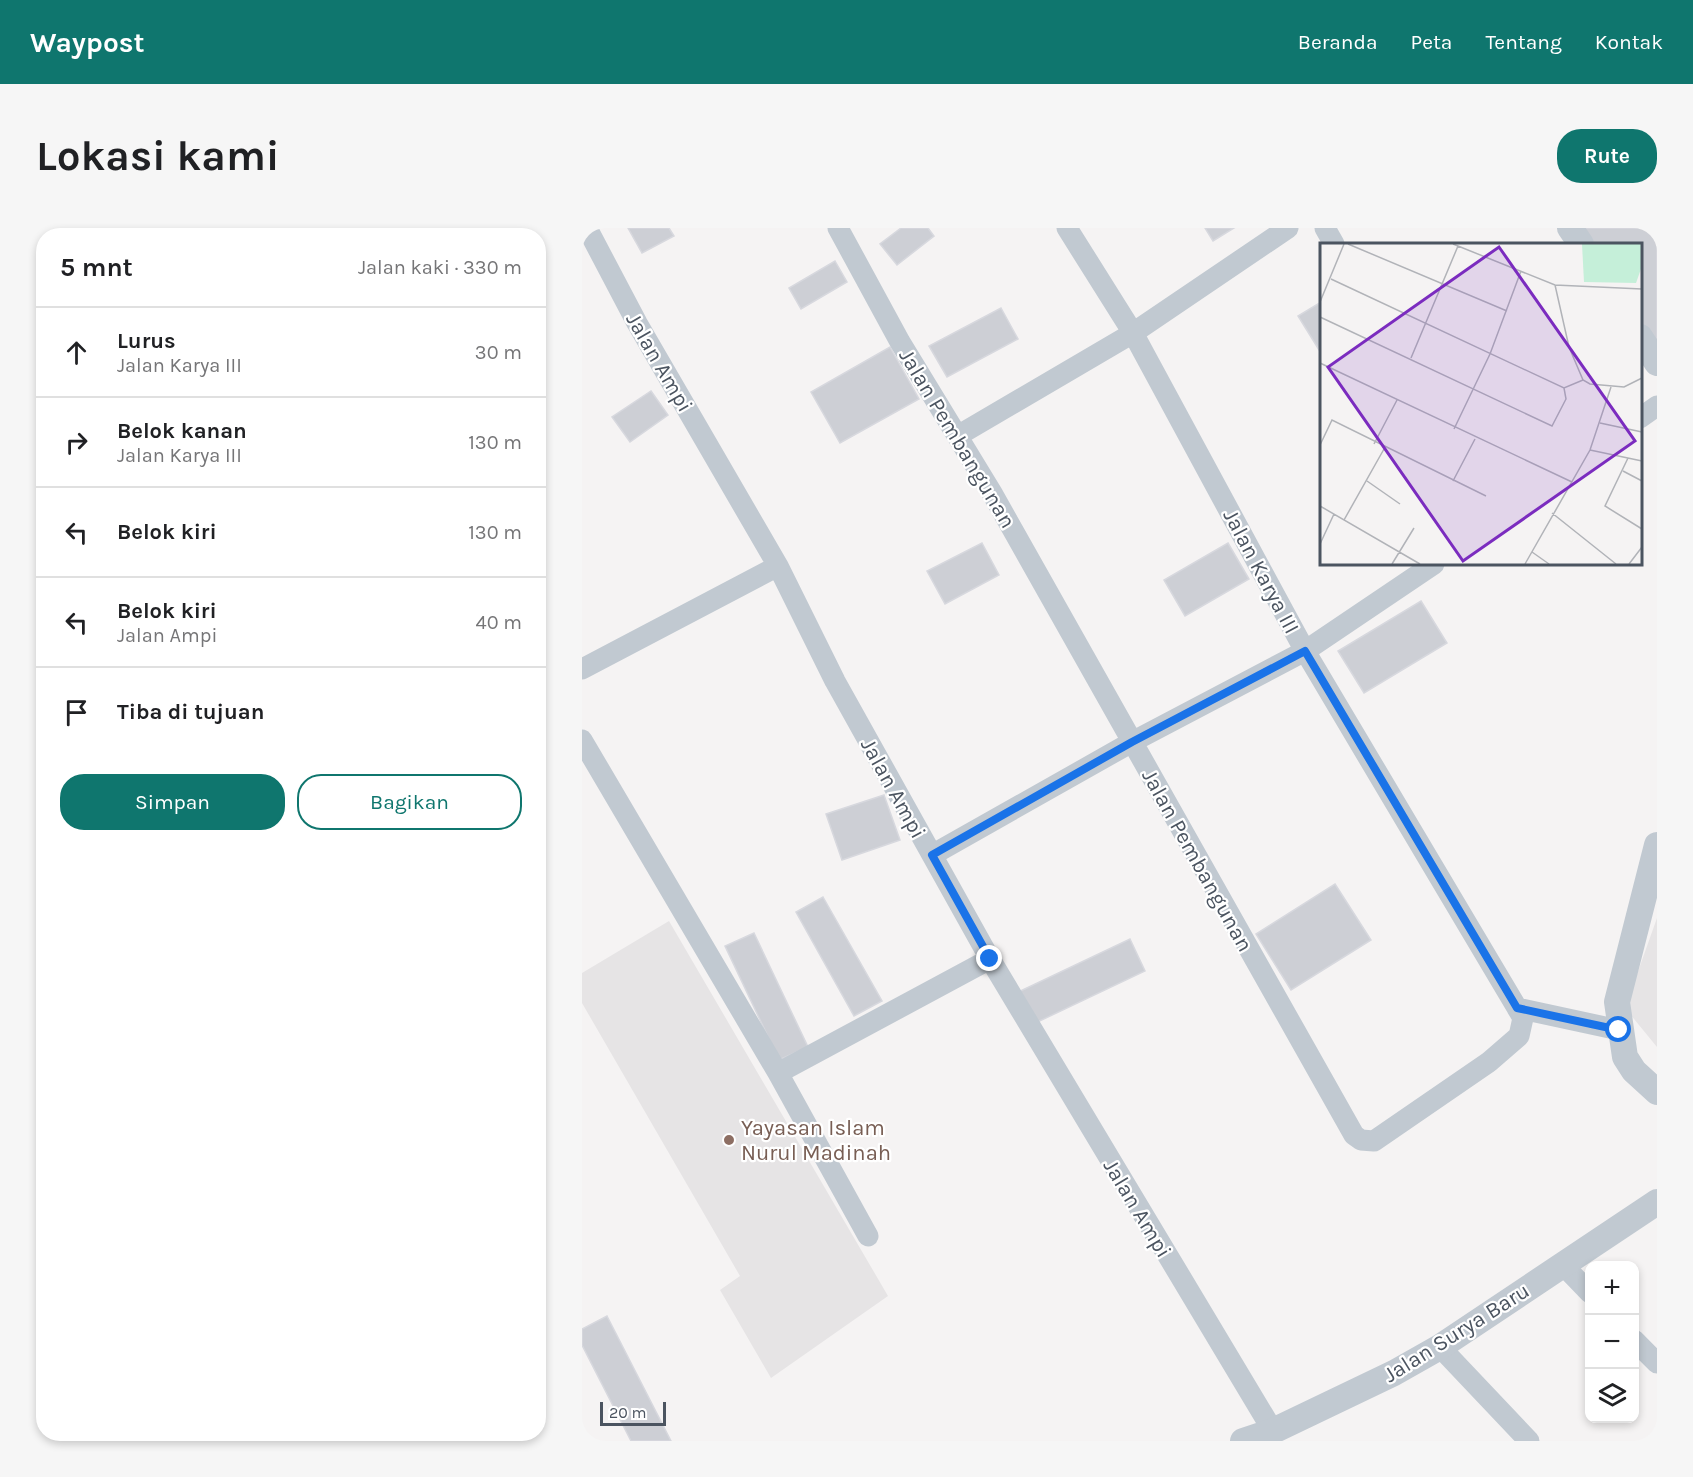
<!DOCTYPE html>
<html lang="id">
<meta charset="utf-8">
<style>
:root{--surface:#fff;--page:#f6f6f6;--text:#202124;--muted:#757577;--line:#e0e0e0;--accent:#0f766e}
body{margin:0;font-family:Karla,sans-serif;background:var(--page);color:var(--text)}
.controls{position:absolute;right:18px;bottom:18px;display:grid;overflow:hidden;border-radius:12px;box-shadow:0 3px 9px #0003}
.controls button{width:54px;height:54px;display:grid;place-items:center;padding:0;border:0;border-bottom:2px solid var(--line);background:var(--surface);color:var(--text);font:30px sans-serif}
.scale{position:absolute;left:18px;bottom:15px;width:66px;box-sizing:border-box;padding-left:6px;border:3px solid #4b5460;border-top:0;font-size:16px;line-height:21px;white-space:nowrap;color:#4b5460;-webkit-text-stroke:4px #fff;paint-order:stroke}
.stop{position:absolute;width:18px;height:18px;margin:-14px;border:4px solid #1a73e8;border-radius:50%;background:#fff}
.stop.end{background:#1a73e8;border-color:#fff;box-shadow:0 2px 6px #0008}
.list{margin:0;padding:0;list-style:none}
h2{display:flex;justify-content:space-between;align-items:center;height:78px;margin:0;padding:0 24px;font-size:26px}
h2 small{font-size:20px;font-weight:400;color:var(--muted)}
.list li{display:grid;grid-template-columns:39px 1fr auto;gap:18px;align-items:center;box-sizing:border-box;height:90px;padding:0 24px;border-top:2px solid var(--line)}
.list b{display:block;font-size:22px;white-space:nowrap}
.list p{margin:0;font-size:20px;white-space:nowrap;color:var(--muted)}
.list em{font-size:20px;font-style:normal;color:var(--muted)}
.actions{display:flex;gap:12px;padding:18px 24px}
.actions a{flex:1;padding:14px 0;border:2px solid var(--accent);border-radius:24px;text-align:center;font-size:21px;color:var(--accent)}
.actions .main{background:var(--accent);color:#fff}
.icon{flex:none;width:33px;height:33px;fill:none;stroke:currentColor;stroke-width:2;stroke-linecap:round;stroke-linejoin:round}
.map{position:relative;flex:none;width:1075px;height:1213px;overflow:hidden;border-radius:24px}
header{display:flex;align-items:center;gap:36px;box-sizing:border-box;height:84px;padding:0 30px;background:var(--accent);color:#fff}
header strong{font-size:28px}
nav{display:flex;gap:33px;margin-inline-start:auto;font-size:21px}
.intro{display:flex;align-items:center;justify-content:space-between;box-sizing:border-box;height:144px;padding:0 36px}
h1{margin:0;font-size:42px}
.button{padding:15px 27px;border-radius:24px;background:var(--accent);color:#fff;font-size:21px;font-weight:700}
main{display:flex;gap:36px;padding:0 36px}
aside{flex:1;background:var(--surface);border-radius:24px;box-shadow:0 3px 9px #0003}
.map>svg:first-child{display:block}
.education{fill:#e6e4e5}
.building{fill:#cdcfd5;stroke:#d7d8de;stroke-width:1.5}
.lines{fill:none;stroke-linecap:round;stroke-linejoin:round}
.minor{stroke:#c1c9d1;stroke-width:21}
.tertiary{stroke:#c1c9d1;stroke-width:26}
.route{stroke:#1a73e8;stroke-width:8}
.education-dot{fill:#8d6e63;stroke:#fff;stroke-width:2}
.labels{text-anchor:middle;stroke-width:4.5;stroke-linejoin:round;paint-order:stroke}
.street-label{font-size:22px;fill:#4b5460;stroke:#fff}
.education-label{font-size:22px;fill:#785e54;stroke:#fff;text-anchor:start}
.inset-road{fill:none;stroke:#b1b3b8;stroke-width:1.5}
.view{fill:#7b2cbf;fill-opacity:0.15;stroke:#7b2cbf;stroke-width:3}
.inset-edge{fill:none;stroke:#4b5460;stroke-width:3}
</style>
<header>
<strong>Waypost</strong>
<nav><a>Beranda</a><a>Peta</a><a>Tentang</a><a>Kontak</a></nav>
</header>
<div class="intro"><h1>Lokasi kami</h1><a class="button">Rute</a></div>
<main>
<aside>
<h2>5 mnt<small>Jalan kaki · 330 m</small></h2>
<ul class="list">
<li><svg class="icon" aria-label="ahead" viewBox="0 0 24 24"><path d="M12 20V5M6 11l6-6 6 6"/></svg><div><b>Lurus</b><p>Jalan Karya III</p></div><em>30 m</em></li>
<li><svg class="icon" aria-label="right" viewBox="0 0 24 24"><path d="M7 20v-9h11M14 6l5 5-5 5"/></svg><div><b>Belok kanan</b><p>Jalan Karya III</p></div><em>130 m</em></li>
<li><svg class="icon" aria-label="left" viewBox="0 0 24 24"><path d="M17 20v-9H6M10 6l-5 5 5 5"/></svg><div><b>Belok kiri</b></div><em>130 m</em></li>
<li><svg class="icon" aria-label="left" viewBox="0 0 24 24"><path d="M17 20v-9H6M10 6l-5 5 5 5"/></svg><div><b>Belok kiri</b><p>Jalan Ampi</p></div><em>40 m</em></li>
<li><svg class="icon" aria-label="arrive" viewBox="0 0 24 24"><path d="M6 21V4h12l-3 4 3 4H6"/></svg><div><b>Tiba di tujuan</b></div></li>
</ul>
<div class="actions"><a class="main">Simpan</a><a>Bagikan</a></div>
</aside>
<div class="map">
<svg width="1075" height="1213" viewBox="0 0 1075 1213">
<rect width="100%" height="100%" fill="#f5f3f3"/>
<path class="education" d="M1075,690V819L1043,780Z
M87,693L306,1068L189,1150L138,1062L158,1048L0,775V745Z"/>
<path class="building" d="M46,0H87L92,8L60,25Z
M319,0H346L352,8L315,37L298,16Z
M623,0H652L631,13Z
M998,0H1075V122L1058,96V16H1008Z
M253,33L265,54L219,81L207,60Z
M739,74V125L716,88Z
M419,80L436,111L365,149L347,118Z
M308,119L337,171L258,215L229,164Z
M69,163L86,187L48,214L30,189Z
M400,315L417,347L363,376L345,343Z
M646,315L667,351L603,388L582,352Z
M839,373L865,415L782,465L756,423Z
M302,567L318,612L260,632L244,586Z
M753,656L789,712L709,762L674,706Z
M241,669L300,773L272,788L214,684Z
M172,705L226,819L197,832L143,718Z
M548,711L563,743L447,798L432,766Z
M25,1088L89,1213H49L0,1117V1101Z"/>
<g class="lines">
<path class="minor" d="M5,0L55,95L196,338L253,453L408,731L691,1203
M256,0L318,114L410,265L772,907L779,912L792,913L907,834L937,808L941,790L935,780
M485,0L551,105L723,423L935,780L1037,802
M743,0L752,16
M1058,190L1075,178
M377,207L551,105L706,0
M0,441L196,338
M0,512L196,845L286,1008
M350,627L550,514L723,423L852,336
M196,845L408,731
M981,1037L1008,1065
M1052,1112L1075,1135
M858,1119L947,1213"/>
<path class="tertiary" d="M988,0L999,16
M1058,109L1075,135
M1075,617L1035,774L1043,829L1052,843L1075,864
M661,1213L691,1203L812,1145L858,1119L1075,974"/>
</g>
<g class="lines">
<path class="route" d="M408,731L350,627L550,514L723,423L935,780L1037,802"/>
</g>
<circle class="education-dot" cx="147" cy="912" r="6"/>
<g class="labels">
<g class="street-label">
<text transform="translate(78 134) rotate(60)" y="8">Jalan Ampi</text>
<text transform="translate(376 210) rotate(59)" y="8">Jalan Pembangunan</text>
<text transform="translate(680 343) rotate(62)" y="8">Jalan Karya III</text>
<text transform="translate(312 560) rotate(61)" y="8">Jalan Ampi</text>
<text transform="translate(616 632) rotate(61)" y="8">Jalan Pembangunan</text>
<text transform="translate(556 980) rotate(59)" y="8">Jalan Ampi</text>
<text transform="translate(874 1104) rotate(-32)" y="8">Jalan Surya Baru</text>
</g>
<g class="education-label">
<text x="159" y="907">Yayasan Islam<tspan x="159" dy="25">Nurul Madinah</tspan></text>
</g>
</g>
<g transform="translate(738 15)">
<rect width="322" height="322" fill="#f5f3f3"/>
<path d="M262,1H322V23L316,40L264,39Z" fill="#c5efd9"/>
<path class="inset-road" d="M28,1L187,68M133,1L235,42L322,46M11,36L244,145L263,137M235,42L249,104L263,137L270,141L304,144L322,135M0,59L24,1M0,74L232,183L246,156L244,145M91,115L138,3M0,120L252,239M280,180L322,189M134,186L170,111L201,28M54,201L77,157M0,202L12,177L166,253M270,207L322,218M308,215L285,263L322,286M303,228L322,238M47,238L80,261M133,238L155,196M0,263L100,321M232,270L296,321M24,277L64,206M0,301L14,271M212,309L229,321M72,321L94,285M205,321L270,207L291,144M309,321L322,304"/>
<path class="view" d="M179,4L315,198L143,318L8,124Z"/>
<rect width="322" height="322" class="inset-edge"/>
</g>
</svg>
<div class="controls">
<button>+</button>
<button>−</button>
<button><svg class="icon" aria-label="layers" viewBox="0 0 24 24"><path d="M12 4l9 5-9 5-9-5zM3 14l9 5 9-5"/></svg></button>
</div>
<div class="scale">20 m</div>
<div class="stop" style="left:1037px;top:802px"></div>
<div class="stop end" style="left:408px;top:731px"></div>
</div>
</main>
